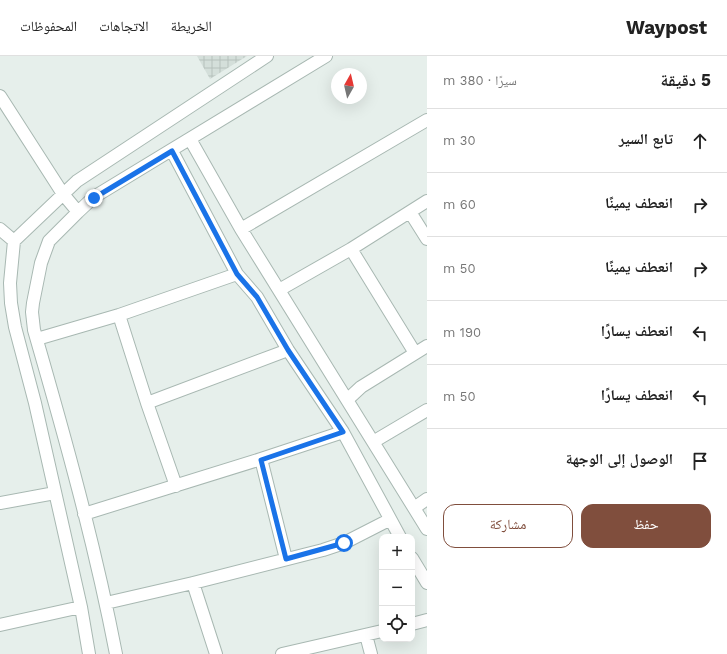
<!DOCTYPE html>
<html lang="ar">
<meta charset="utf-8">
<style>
:root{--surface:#fff;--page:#f6f6f6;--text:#222;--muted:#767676;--line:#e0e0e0;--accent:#804e3d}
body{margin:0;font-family:"Work Sans","Noto Naskh Arabic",sans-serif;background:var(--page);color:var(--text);direction:rtl}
.controls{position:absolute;right:12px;bottom:12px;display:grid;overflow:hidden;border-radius:8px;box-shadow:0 4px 16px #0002}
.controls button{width:36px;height:36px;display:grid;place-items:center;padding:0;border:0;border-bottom:1px solid var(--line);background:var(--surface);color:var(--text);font:20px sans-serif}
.compass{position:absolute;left:331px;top:12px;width:36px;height:36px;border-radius:50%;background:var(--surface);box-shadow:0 4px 16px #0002;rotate:8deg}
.stop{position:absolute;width:12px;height:12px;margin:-9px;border:3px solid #1a73e8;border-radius:50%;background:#fff}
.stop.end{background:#1a73e8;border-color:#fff;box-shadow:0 1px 4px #0008}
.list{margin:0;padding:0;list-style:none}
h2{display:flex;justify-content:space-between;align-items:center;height:52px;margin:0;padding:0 16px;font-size:17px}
h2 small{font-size:13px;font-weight:400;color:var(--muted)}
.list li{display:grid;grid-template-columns:26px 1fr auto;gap:12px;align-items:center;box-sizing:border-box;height:64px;padding:0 16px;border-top:1px solid var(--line)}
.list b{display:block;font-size:15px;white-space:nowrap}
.list em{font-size:13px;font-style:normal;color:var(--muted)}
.actions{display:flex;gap:8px;padding:12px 16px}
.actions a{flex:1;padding:9px 0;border:1px solid var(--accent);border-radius:12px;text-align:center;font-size:14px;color:var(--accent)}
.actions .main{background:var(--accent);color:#fff}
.icon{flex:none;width:22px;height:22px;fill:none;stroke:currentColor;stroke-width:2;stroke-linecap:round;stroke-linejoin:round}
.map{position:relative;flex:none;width:427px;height:598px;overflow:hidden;direction:ltr}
header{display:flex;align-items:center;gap:24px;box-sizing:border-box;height:56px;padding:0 20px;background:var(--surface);border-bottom:1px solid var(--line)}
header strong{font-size:19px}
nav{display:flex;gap:22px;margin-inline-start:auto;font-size:14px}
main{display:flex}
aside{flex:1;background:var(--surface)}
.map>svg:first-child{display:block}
.industrial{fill:url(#industrial-grid)}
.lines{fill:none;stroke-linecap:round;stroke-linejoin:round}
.minor-casing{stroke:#a8b8b2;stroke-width:14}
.minor{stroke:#fff;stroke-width:12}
.route{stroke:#1a73e8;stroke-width:5}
</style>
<header>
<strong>Waypost</strong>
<nav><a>الخريطة</a><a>الاتجاهات</a><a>المحفوظات</a></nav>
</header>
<main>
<aside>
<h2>5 دقيقة<small>سيرًا · 380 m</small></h2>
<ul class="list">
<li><svg class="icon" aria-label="ahead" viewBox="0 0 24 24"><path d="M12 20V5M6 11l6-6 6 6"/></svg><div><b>تابع السير</b></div><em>30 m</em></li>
<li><svg class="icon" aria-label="right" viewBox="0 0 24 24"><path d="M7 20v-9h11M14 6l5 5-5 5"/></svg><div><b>انعطف يمينًا</b></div><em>60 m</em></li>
<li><svg class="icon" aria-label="right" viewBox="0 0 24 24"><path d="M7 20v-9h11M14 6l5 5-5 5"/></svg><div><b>انعطف يمينًا</b></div><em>50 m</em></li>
<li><svg class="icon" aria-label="left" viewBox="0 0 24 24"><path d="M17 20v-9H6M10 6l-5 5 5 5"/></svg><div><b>انعطف يسارًا</b></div><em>190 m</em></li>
<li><svg class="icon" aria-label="left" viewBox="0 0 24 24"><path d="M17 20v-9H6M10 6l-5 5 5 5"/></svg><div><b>انعطف يسارًا</b></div><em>50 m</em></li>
<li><svg class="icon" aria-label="arrive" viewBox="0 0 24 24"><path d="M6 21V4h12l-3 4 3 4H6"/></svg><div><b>الوصول إلى الوجهة</b></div></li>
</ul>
<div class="actions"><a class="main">حفظ</a><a>مشاركة</a></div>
</aside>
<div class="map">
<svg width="427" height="598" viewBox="0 0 427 598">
<defs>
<pattern id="industrial-grid" width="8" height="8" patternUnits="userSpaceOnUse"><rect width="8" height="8" fill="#d4dfda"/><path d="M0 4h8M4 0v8" fill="none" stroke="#b6c1bc"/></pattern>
</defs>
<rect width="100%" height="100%" fill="#e6efeb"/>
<path class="industrial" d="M197,0H247L210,23Z"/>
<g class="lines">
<g class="minor-casing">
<path id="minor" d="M0,40L63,138L78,156
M190,83L241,173L427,473
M172,95L237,218L257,241L288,294L343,376L400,481
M410,156L427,183
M0,173L14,185
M241,173L427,64
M351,193L415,297
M279,234L351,193L427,145
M119,259L147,347L176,430
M37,283L119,259L237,218
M347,344L361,331L427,290
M147,347L288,294
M373,386L427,354
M261,403L286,503
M0,447L55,437
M414,452L427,443
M84,458L261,403L343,376
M412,502L427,527
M193,527L216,598
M106,547L193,527L323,494L344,487L389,464
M412,568L427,564
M0,569L81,551
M366,579L371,598
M89,598L81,551L35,347L15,271L11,247L10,227L14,185L77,125L267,0
M116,598C95,489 65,381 34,274L32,256L33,247L41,207L49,185L78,156L94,141L326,0
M282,598L382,575"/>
</g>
<use href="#minor" class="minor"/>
</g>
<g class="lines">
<path class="route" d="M94,142L172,95L237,218L257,241L288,294L343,376L261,404L286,503L344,487"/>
</g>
</svg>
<div class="controls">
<button>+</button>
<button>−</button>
<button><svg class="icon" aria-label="locate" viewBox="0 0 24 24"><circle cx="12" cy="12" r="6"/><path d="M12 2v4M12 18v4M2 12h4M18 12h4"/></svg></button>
</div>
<svg class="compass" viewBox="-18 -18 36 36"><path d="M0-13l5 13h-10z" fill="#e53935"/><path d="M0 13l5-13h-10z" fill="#767676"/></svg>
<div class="stop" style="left:344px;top:487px"></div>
<div class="stop end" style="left:94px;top:142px"></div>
</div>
</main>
